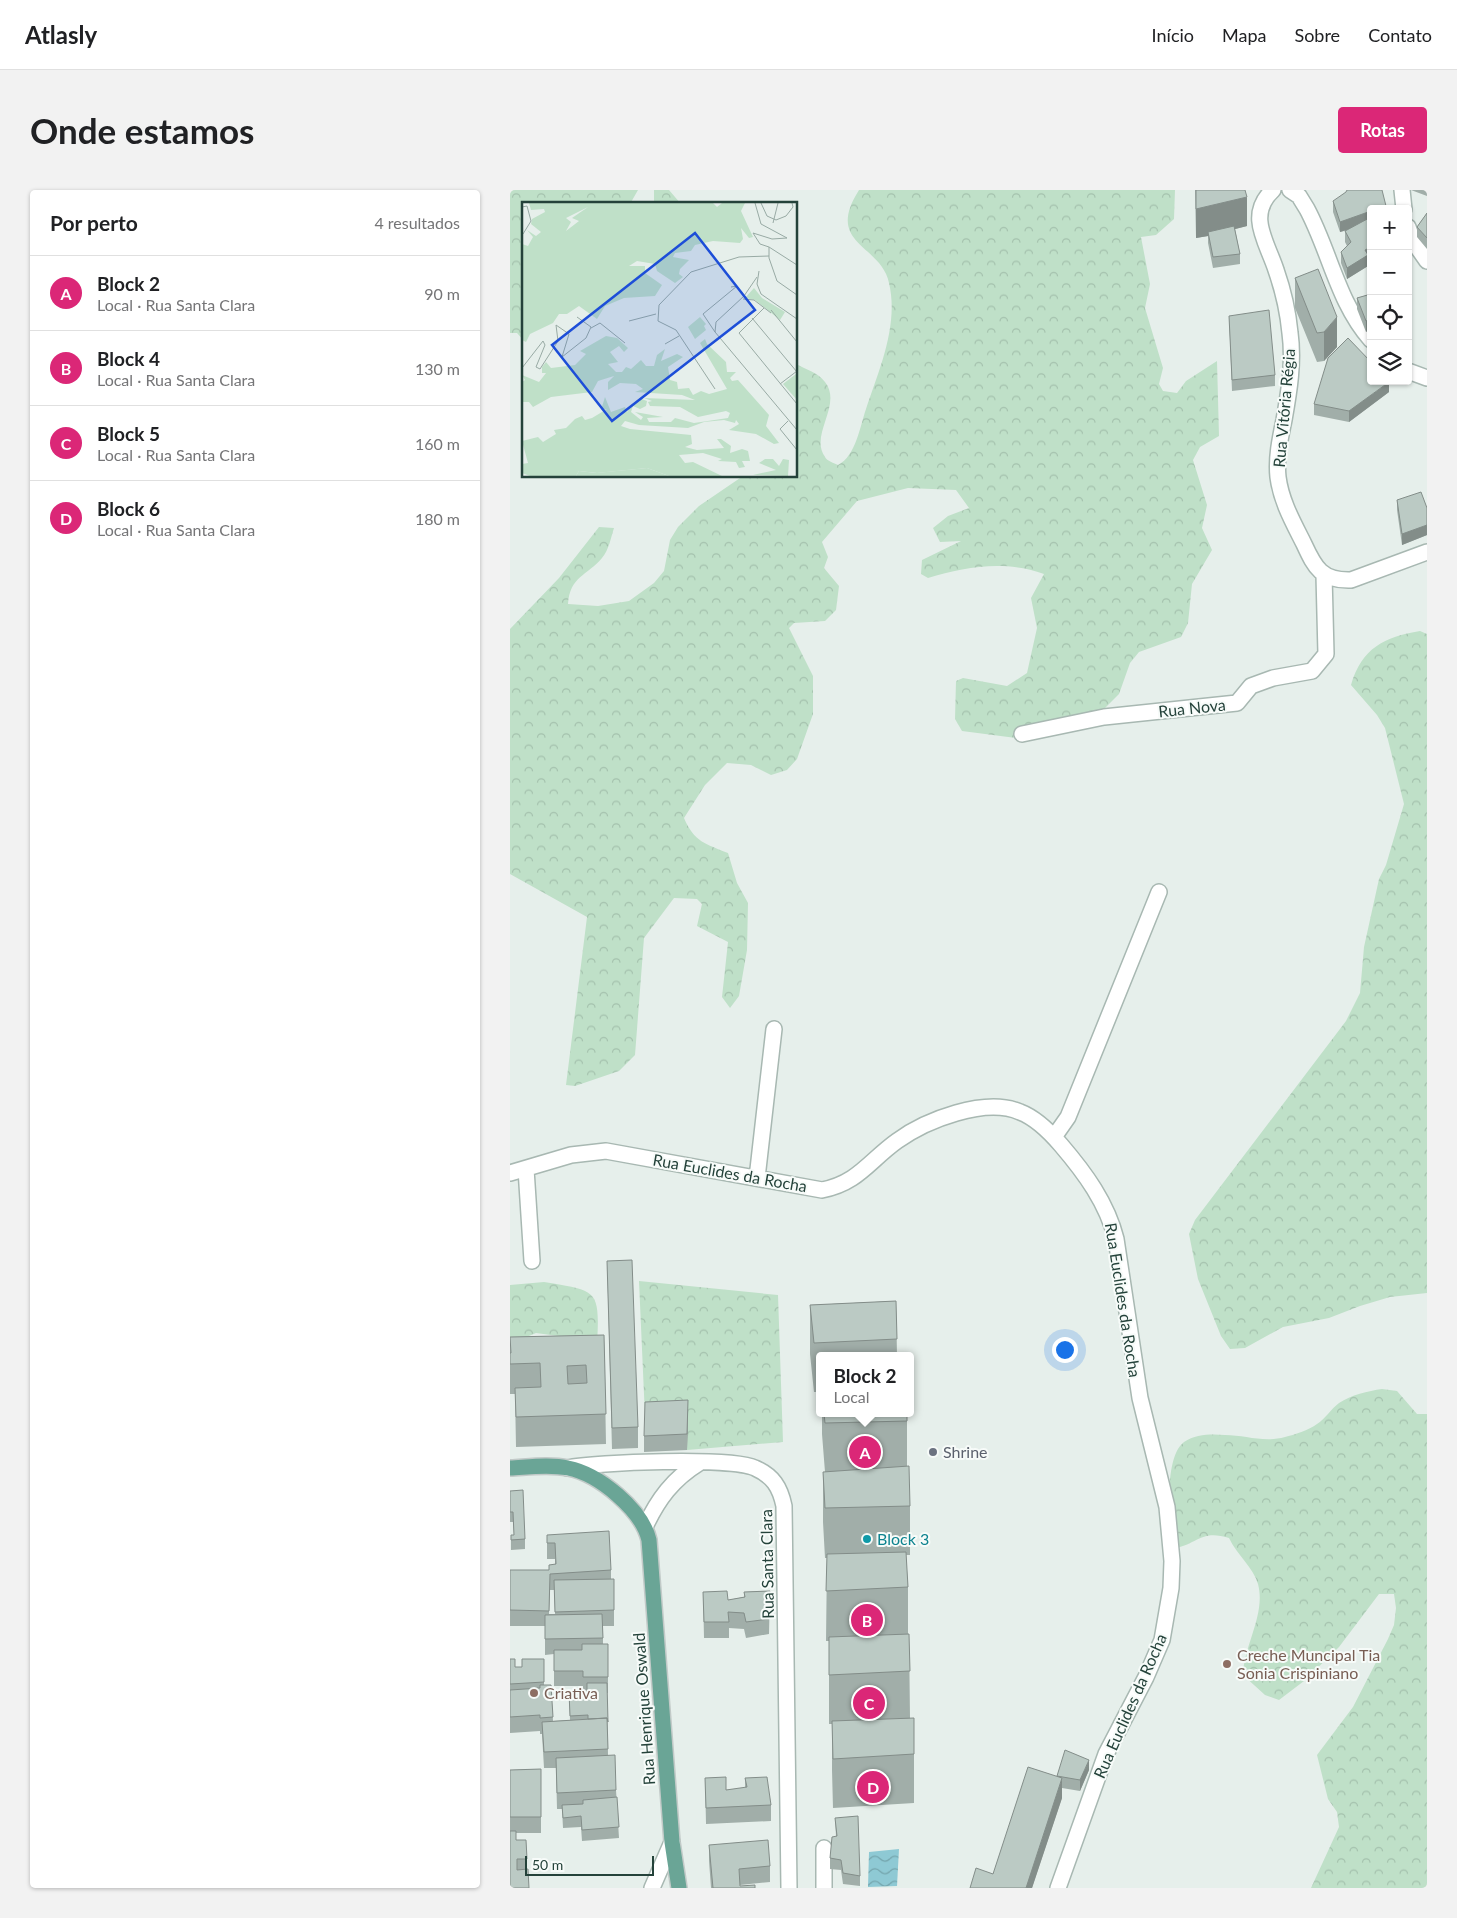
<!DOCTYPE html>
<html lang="pt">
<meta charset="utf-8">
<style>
:root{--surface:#fff;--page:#f2f2f2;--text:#202124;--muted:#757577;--line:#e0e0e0;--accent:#db2777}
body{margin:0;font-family:Lato,sans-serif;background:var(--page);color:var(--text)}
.controls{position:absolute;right:15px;top:15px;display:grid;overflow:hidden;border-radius:5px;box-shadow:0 1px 4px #0004}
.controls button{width:45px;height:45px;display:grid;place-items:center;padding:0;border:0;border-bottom:1px solid var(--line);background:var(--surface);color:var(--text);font:25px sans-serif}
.scale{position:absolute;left:15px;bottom:12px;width:129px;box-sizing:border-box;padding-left:5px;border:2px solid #24423a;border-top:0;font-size:14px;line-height:18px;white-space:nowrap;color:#24423a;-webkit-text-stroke:4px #f7fbf9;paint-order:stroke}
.you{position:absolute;left:554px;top:1159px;width:18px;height:18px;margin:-12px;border:4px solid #fff;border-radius:50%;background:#1a73e8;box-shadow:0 0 0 8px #1a73e833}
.badge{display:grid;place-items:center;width:32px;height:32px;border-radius:50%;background:var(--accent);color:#fff;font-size:16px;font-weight:700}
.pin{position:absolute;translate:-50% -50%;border:2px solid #fff;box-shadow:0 1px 5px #0006}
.popup{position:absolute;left:306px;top:1162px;width:98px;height:65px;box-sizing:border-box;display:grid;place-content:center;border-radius:5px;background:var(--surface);filter:drop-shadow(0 1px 4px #0005);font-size:16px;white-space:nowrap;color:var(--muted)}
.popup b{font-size:19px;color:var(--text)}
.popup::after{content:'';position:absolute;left:50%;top:100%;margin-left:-10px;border:10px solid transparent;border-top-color:var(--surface)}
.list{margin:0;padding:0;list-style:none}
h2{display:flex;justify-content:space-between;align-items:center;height:65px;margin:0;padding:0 20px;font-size:21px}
h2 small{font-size:16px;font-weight:400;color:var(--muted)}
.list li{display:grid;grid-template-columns:32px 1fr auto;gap:15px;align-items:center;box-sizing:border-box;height:75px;padding:0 20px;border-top:1px solid var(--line)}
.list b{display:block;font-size:19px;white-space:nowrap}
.list p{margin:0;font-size:16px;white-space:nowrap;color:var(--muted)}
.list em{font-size:16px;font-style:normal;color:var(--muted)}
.icon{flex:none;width:28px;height:28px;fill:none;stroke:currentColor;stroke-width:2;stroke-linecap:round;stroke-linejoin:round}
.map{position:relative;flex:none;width:917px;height:1698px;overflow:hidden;border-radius:5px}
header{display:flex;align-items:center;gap:30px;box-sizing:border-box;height:70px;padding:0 25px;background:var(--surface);border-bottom:1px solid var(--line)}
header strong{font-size:24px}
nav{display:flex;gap:28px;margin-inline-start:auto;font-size:18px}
.intro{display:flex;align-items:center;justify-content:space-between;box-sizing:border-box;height:120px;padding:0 30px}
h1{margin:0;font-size:35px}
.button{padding:12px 22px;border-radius:5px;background:var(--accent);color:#fff;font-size:18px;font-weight:700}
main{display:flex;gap:30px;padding:0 30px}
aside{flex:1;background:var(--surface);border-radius:5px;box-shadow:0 1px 4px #0004}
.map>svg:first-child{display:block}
.forest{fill:url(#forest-crowns)}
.water{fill:url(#water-waves)}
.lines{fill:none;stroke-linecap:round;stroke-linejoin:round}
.minor-casing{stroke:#a8b8b2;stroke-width:18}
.major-casing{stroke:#c2cac8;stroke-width:18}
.minor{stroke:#fff;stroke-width:15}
.major{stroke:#6aa596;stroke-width:15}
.wall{fill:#a1aea9;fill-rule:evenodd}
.shaded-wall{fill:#838d89}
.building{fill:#bbcac4;stroke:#838d89;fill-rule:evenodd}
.worship-dot{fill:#6b7280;stroke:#f7fbf9;stroke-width:2}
.culture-dot{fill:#0f9aa8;stroke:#f7fbf9;stroke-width:2}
.education-dot{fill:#8d6e63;stroke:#f7fbf9;stroke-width:2}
.labels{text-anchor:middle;stroke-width:4;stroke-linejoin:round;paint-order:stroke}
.street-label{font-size:16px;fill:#24423a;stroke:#f7fbf9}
.worship-label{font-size:16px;fill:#5b616d;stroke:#f7fbf9;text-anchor:start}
.culture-label{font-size:16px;fill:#0d838f;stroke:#f7fbf9;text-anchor:start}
.education-label{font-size:16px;fill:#785e54;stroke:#f7fbf9;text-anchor:start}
.inset-road{fill:none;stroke:#98aaa4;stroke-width:1}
.view{fill:#1d4ed8;fill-opacity:0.15;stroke:#1d4ed8;stroke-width:2.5}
.inset-edge{fill:none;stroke:#24423a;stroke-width:2.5}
</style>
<header>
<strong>Atlasly</strong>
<nav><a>Início</a><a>Mapa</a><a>Sobre</a><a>Contato</a></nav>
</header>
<div class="intro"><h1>Onde estamos</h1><a class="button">Rotas</a></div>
<main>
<aside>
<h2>Por perto<small>4 resultados</small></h2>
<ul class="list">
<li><span class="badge">A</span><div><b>Block 2</b><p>Local · Rua Santa Clara</p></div><em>90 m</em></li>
<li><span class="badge">B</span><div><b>Block 4</b><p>Local · Rua Santa Clara</p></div><em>130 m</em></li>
<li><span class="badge">C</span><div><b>Block 5</b><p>Local · Rua Santa Clara</p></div><em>160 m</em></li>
<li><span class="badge">D</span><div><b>Block 6</b><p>Local · Rua Santa Clara</p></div><em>180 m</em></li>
</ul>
</aside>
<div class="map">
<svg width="917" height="1698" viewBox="0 0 917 1698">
<defs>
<pattern id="forest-crowns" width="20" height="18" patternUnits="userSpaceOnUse" patternTransform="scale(1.25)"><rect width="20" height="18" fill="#bfe0c8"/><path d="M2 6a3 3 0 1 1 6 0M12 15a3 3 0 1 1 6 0" fill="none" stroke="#a4c1ad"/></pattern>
<pattern id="water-waves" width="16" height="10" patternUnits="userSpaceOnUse" patternTransform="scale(1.25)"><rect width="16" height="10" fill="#8ec9d4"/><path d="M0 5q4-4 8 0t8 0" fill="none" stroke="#74a5ad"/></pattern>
</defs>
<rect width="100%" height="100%" fill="#e6efeb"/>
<path class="forest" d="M0,0H128L120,14H14V151L7,143H0Z
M144,0H159L171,14H144Z
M349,0H665L664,29L646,45L631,47L640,94L635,118L653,178L649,194L653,201L667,203L676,191L707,171L709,246L690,257L683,270L697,315L692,338L702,360L682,394L678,433L671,447L629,462L620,473L609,504L593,520L533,534L506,548L452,541L445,529L446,491L453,488L497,496L517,483L527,438L521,408L534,384C496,370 456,376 418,388L411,384L412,370L451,351L430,352L423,338L438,326L459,318L446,300L398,298L347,311L312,352L318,367L314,378L329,396L326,420L315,431L284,433L279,438L303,486V524L287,569L277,580L261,585L241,575L217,573L195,595L174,628C184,652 196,654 218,663L227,693L238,713L237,760L229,806L220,818L212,807L218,752L187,736L192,714L187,709L164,708L134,748L125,865L109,881L65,896L56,895L77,727L0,684V439L49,388L89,337L104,338C101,347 99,360 92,368C77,386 60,386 58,414L88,416L119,411L144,393L154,381L160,350L168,337L189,316L233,286H286V174C297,180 307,182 315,192C333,215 299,245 315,267C317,271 324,273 328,275C346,266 350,236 356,219C369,180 389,135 379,93C371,54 314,55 349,0Z
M910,441L917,444V1103L880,1107L850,1116L819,1128L773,1137L735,1158L720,1159L711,1146L688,1089L679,1044L685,1030L836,831L850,803L854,757L869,689L876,675L894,614L875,538L867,525L841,495C852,458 874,447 910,441Z
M129,1091L268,1105L273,1252L177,1260L178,1226L135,1227Z
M34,1092C88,1101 90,1099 87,1155L54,1160L48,1146L26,1143L0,1154V1095Z
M872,1199L887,1201L907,1224H917V1698H801L829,1637L827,1622L818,1609L807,1565L843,1517L878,1449L884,1435L886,1418L884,1404H869L829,1457L794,1491L769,1510L755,1505L733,1485C734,1455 756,1424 748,1394C743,1377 727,1365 719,1348C690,1339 688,1355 661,1359C660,1334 653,1268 674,1252C686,1244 701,1244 715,1245C735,1245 754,1253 775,1247C784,1245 799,1240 807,1234C815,1229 821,1219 829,1213C841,1205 858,1201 872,1199Z"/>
<path class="water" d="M389,1659L387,1696L358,1697L359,1662Z"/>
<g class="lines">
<g class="minor-casing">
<path id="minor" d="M763,0C736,25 757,52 766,80C773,100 778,122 780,143C784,172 779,202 774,230C770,249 766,268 768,287C771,311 783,332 794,354C805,378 812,391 841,390L917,362
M780,0L789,6L797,19C820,62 828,113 861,150
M892,0L894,19
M898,37L903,51L917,71
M898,181L917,188
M512,544L594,527L727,513L741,496L763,488L802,481L816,464L814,385
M544,947L558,927L649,702
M16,979L22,1071
M0,983L61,965L96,961L312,1000C348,993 359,971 387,951C416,930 475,907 510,922C526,928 539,941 551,955C575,983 597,1013 606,1049L630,1208L657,1317L662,1371L661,1398L652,1450L636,1487L596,1564L548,1698
M247,988L264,839
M57,1278C86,1272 222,1267 245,1278C263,1286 270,1297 274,1316L279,1698
M135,1337C148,1309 163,1289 189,1273
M142,1698L162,1652
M314,1698V1658"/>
</g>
<g class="major-casing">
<path id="major" d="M0,1278C19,1277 40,1274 58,1278C89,1284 132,1320 139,1350L162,1652L169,1698"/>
</g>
<use href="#minor" class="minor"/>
<use href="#major" class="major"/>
</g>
<path class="wall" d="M685,0H735L737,36L725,39L730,64V74L703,78L698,53V46L686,48Z
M901,0H917V6Z
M823,11L876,19L858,68V76L837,89L831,73V62L837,56L835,52V41L838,40L830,42L823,22Z
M917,23V59L907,47V37Z
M785,88L827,157L814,171L807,172L785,118Z
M861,104L856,142L847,119V108Z
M719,126L765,185V196L722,201Z
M879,202L839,232L804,225V214Z
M887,310L917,318V345L892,355L887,320Z
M97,1071L128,1237V1258L102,1259Z
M386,1111L387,1166H310V1202H304L300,1164V1115Z
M94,1145L96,1254L6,1257L5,1204H0V1147Z
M312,1223H397V1276L400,1316V1365H396L398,1397V1444H399L400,1528L404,1564V1613L323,1618L322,1580V1534H319V1451H316L317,1368H315L313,1332V1282H315L312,1244Z
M178,1226L177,1260L134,1262V1246Z
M0,1301L15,1349V1359L1,1360V1345H4L3,1332H0Z
M37,1345L101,1380V1389H104V1436H93V1454H98V1503H97L98,1565L106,1600L109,1648L72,1651L71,1637L53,1638L52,1619H47L46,1578H34L32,1544H30V1541L0,1543V1469L5,1477H12L34,1469V1495H41L43,1531L60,1530L59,1502H73V1496H44V1464L35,1465V1436H0V1380H39L45,1374V1369H37ZM40,1400H44L45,1424H39Z
M260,1401L259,1444L236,1448L234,1439L219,1438V1448H194L193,1402L218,1410L234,1407V1402Z
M31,1579V1643H6V1650H16L17,1679L0,1698V1580Z
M579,1580L570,1601L552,1598V1608L522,1698H460L483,1684L547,1586Z
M195,1588L216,1600L235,1598V1588L261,1615V1631L196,1634Z
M325,1628L350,1686V1696L333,1694L331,1680L320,1679V1668L326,1646Z
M199,1655L260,1676V1692L230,1695V1696L245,1698H201L199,1671Z"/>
<path class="shaded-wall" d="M737,7V36L698,46V42V46L686,48V19Z
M876,16V19H868Z
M861,21V32L830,42V32Z
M861,57V67L858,68V76L837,89V78L855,60Z
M827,127V157L814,171V142Z
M861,129V139L856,142V131Z
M879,192V202L839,232V221Z
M917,335V345L892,355V344Z
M178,1210V1226L177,1260V1244Z
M579,1570V1580L570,1601V1590Z
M552,1588V1608L522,1698H516Z"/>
<path class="building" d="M686,0H735L737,7L686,19Z
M837,0H872L876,16L868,19H861V21L830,32L823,11L836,2Z
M917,23V48L907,37Z
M861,27V57L855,60L858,65L837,78L831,62L841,52L835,41Z
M724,36L730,64L703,67L698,42Z
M808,79L827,127L814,142L807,143L785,88Z
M861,104V129L856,131L847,108Z
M759,120L765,185L722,190L719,126Z
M838,148L861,172V191L879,192L839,221L804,214L818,168Z
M911,302L917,318V335L892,344L887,310Z
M122,1070L128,1237L102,1238L97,1071Z
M386,1111L387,1149L304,1153L300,1115Z
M94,1145L96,1224L6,1227L5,1198L31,1197L30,1173L0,1174V1163H1L0,1147ZM76,1175L77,1193L58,1194L57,1176Z
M178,1210L177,1244L134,1246L135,1212Z
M314,1223H397V1231L315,1233Z
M399,1276L400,1316L315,1318L313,1282Z
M13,1300L15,1349L1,1350V1345H4L3,1322H0V1301Z
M99,1341L101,1380L40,1384L39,1421L0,1420V1380H39V1375L46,1374L45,1353H37V1345Z
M396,1362L398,1397L316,1401L317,1364Z
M104,1389V1420L45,1422L44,1390Z
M217,1401L218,1410L235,1407L234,1402L260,1401L259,1429L236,1432L234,1423L218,1422L219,1432H194L193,1402Z
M92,1424L93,1448L35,1449V1425Z
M399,1444L400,1481L319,1485V1447Z
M72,1454H98V1487H73V1481H44V1460H72Z
M0,1469H5V1477H12V1469H34V1492L0,1494Z
M77,1493H97L98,1532L97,1528L78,1529V1525L60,1526L59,1502H77Z
M30,1495H41L43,1527L30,1528V1525L0,1527V1500L30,1498Z
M97,1528L98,1559L34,1562L32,1532Z
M404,1528V1564L323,1569L322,1531Z
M555,1560L579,1570L570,1590L547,1586Z
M105,1565L106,1600L47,1603L46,1568Z
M518,1577L552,1588L516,1698H460L466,1678L483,1684Z
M31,1579V1627H0V1580Z
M216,1587V1600L237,1597L235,1588L257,1587L261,1615L196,1618L195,1588Z
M107,1607L109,1637L72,1640L71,1626L53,1628L52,1615L73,1614V1610Z
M348,1626L350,1686L333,1683L331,1670L320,1668L322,1647L327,1646L325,1628Z
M0,1641H6V1650H16L17,1669H7V1680L18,1679L19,1698H0Z
M258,1650L260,1676L229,1679L230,1696L245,1695V1698H203L199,1655Z"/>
<circle class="worship-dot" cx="423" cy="1262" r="5"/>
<circle class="culture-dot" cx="357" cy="1349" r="5"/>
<g class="education-dot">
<circle cx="717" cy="1474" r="5"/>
<circle cx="24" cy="1503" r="5"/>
</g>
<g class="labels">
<g class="street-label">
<text transform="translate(774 218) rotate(-85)" y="6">Rua Vitória Régia</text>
<text transform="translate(682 518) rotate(-6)" y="6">Rua Nova</text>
<text transform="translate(220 983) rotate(10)" y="6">Rua Euclides da Rocha</text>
<text transform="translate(613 1110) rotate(81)" y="6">Rua Euclides da Rocha</text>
<text transform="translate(257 1374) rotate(-91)" y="6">Rua Santa Clara</text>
<text transform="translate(620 1516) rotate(-66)" y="6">Rua Euclides da Rocha</text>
<text transform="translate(134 1519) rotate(-94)" y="6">Rua Henrique Oswald</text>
</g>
<g class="worship-label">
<text x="433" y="1268">Shrine</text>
</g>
<g class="culture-label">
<text x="367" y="1355">Block 3</text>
</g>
<g class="education-label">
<text x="727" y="1471">Creche Muncipal Tia<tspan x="727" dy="18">Sonia Crispiniano</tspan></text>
<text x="34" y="1509">Criativa</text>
</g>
</g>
<g transform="translate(12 12)">
<rect width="275" height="275" fill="#e6efeb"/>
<path d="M125,266L147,274H54L57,269L74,271Z" fill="#bfe0c8"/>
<path d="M7,1H191L195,5L200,1H223L219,9L231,35L227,36L219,26L221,37L218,41L191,39L173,43L169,49L153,51L151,55L167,58L158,67L157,72L161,75L153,81L135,69L133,62L115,59L107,64H123V71L140,83L133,94L102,96L83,104L75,117L57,104L45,112H37L31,121L8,132L4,140L0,138V42L6,44L11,35L5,28L14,34L19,30L9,22L10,17L23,10L22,7L9,8ZM66,5L50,16L57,19L44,29L49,20L44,16ZM232,86L240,96L263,110L258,118L233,98L223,96ZM178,115L184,122L182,124L184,128L173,137L166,125ZM84,134L95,136L106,146L102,150L97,144L88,150L96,160L86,162L94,170H100L104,165L109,167L119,158L124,164H132L135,153L143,147L139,159L155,152L161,155L146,165L148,178L155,180L156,187L167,186L171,193L179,189L187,192L205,187L178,141L183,137L185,142L204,160L205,170H214L208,176L210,179L216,178L247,213L244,224L257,241L252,242L234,232L207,228L217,222L214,218L213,221L202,218L182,220L166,226L117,223L103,219L99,224L108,227L169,233L170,242L163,245L175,248L202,246L195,237H199L209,244L208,251L220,247L226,249L228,259H220L223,265L217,266L214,260L196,259L200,257L181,251L157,253L163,261L171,260L200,274H147L125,266L75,271L57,269L54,274H8L0,271V262L6,261L0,239L16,235L21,240L34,232L32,228L44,226L53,217L60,214L63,218L70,216L85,207L79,208L83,195L89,210L103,205L105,210L110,203L118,199L117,196L125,199L124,204L118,207L111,204L109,210L119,218L121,215L113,210L141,215L125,216L127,220H149L153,216L172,221L206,216L208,211L204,209L176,215L158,205L128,204L126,200L130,199L122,196L173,198L160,193L113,190L121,187L114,182L98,181L86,188V180L92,174L76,179L70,190L29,195L11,205L7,200H0V180L3,178L0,173L17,180L24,171H20V165L24,160L29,166L53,163L64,152L58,149ZM274,172L275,173V198L261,182ZM243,257H251L257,264L261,257L267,258L266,274L231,273L254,268L237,261Z" fill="#bfe0c8" fill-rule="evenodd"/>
<path class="inset-road" d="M233,1L239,22L265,36L250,37L231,31L238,42L247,45V56L255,79L275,93M239,1L245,14L254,18L264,14L271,5L270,1M0,5L5,4L9,19L1,32M251,21L256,1M247,45L275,63M237,69L235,82L239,92L275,117M235,75L222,94L194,120L193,130L275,228M221,97L232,98L249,111M242,106L217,131L275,202M249,108L275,140M230,116L275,170M107,119L134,112M69,126L78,121L103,141M193,130L181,112L215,84L209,85M143,142L157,134M0,166L21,139L23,143L14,165L18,167L36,139L34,123L47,132L40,155L64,136L69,125L55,115M258,182L275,169M193,187L154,128L136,119L137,103L169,70L217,55L247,54M266,219L258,227L275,248"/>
<path class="view" d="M173,31L233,108L90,219L30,143Z"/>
<rect width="275" height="275" class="inset-edge"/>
</g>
</svg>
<div class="controls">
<button>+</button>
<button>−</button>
<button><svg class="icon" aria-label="locate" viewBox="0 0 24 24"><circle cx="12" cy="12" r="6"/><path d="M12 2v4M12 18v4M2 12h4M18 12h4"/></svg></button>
<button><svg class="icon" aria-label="layers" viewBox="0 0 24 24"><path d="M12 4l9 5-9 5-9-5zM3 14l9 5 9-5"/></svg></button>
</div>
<div class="scale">50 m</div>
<div class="you"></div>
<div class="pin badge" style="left:355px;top:1262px">A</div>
<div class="popup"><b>Block 2</b>Local</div>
<div class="pin badge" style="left:357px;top:1430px">B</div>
<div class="pin badge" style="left:359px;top:1513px">C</div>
<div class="pin badge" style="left:363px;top:1597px">D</div>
</div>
</main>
